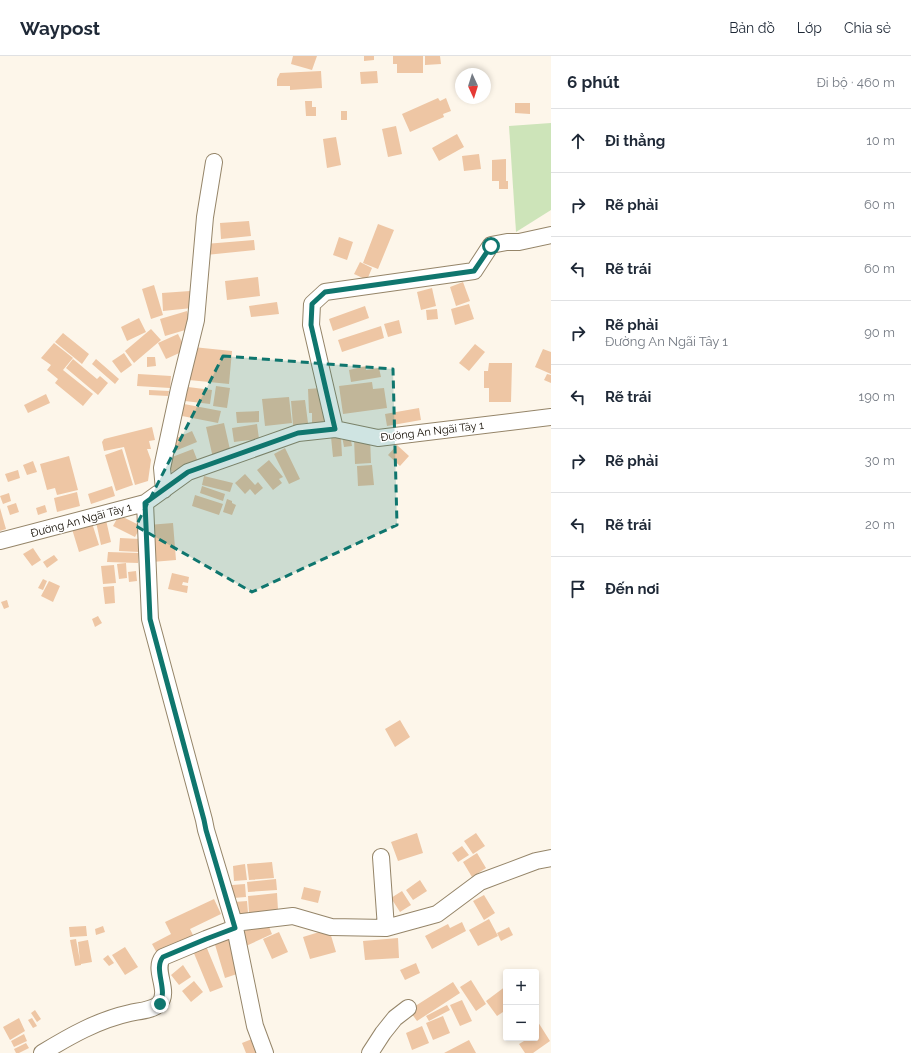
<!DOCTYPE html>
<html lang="vi">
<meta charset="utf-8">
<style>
:root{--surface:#fff;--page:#f2f2f3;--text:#1f2937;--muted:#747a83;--line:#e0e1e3}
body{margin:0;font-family:Raleway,sans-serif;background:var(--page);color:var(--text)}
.controls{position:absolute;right:12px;bottom:12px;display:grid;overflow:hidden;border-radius:4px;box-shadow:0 2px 6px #0003}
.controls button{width:36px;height:36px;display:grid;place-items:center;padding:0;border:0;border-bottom:1px solid var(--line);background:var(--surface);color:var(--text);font:20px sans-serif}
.compass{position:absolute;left:455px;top:12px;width:36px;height:36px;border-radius:50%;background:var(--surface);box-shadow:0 2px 6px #0003;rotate:176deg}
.stop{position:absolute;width:12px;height:12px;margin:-9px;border:3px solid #0f766e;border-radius:50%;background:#fff}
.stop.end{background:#0f766e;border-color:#fff;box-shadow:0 1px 4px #0008}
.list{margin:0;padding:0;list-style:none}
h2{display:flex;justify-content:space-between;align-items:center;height:52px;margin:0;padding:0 16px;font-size:17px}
h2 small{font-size:13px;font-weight:400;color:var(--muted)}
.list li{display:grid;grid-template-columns:26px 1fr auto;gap:12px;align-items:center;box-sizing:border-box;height:64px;padding:0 16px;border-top:1px solid var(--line)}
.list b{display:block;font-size:15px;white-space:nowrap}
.list p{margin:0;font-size:13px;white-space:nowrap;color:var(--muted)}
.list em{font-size:13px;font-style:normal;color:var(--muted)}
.icon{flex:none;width:22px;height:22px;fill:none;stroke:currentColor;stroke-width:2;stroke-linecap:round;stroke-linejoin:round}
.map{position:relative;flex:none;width:551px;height:997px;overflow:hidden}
header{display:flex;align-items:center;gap:24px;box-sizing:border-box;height:56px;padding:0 20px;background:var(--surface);border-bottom:1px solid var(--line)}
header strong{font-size:19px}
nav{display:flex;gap:22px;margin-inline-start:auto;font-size:14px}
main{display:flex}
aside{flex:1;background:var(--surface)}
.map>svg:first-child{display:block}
.green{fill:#cde4b9}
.building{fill:#eec6a4}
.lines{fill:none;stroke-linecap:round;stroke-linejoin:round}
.minor-casing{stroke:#958569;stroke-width:18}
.minor{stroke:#fff;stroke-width:16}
.route{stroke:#0f766e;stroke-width:5}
.marked{fill:#0f766e;fill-opacity:0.2;stroke:#0f766e;stroke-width:3;stroke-dasharray:8 5;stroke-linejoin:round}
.labels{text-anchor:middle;stroke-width:3;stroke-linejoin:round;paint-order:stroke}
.street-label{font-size:11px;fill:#140e04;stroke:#fff}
</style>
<header>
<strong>Waypost</strong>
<nav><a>Bản đồ</a><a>Lớp</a><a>Chia sẻ</a></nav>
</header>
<main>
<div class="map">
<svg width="551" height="997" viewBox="0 0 551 997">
<rect width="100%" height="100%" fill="#fdf6ea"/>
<path class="green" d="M551,67V154L516,176L509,70Z"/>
<path class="building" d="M293,0H317L312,14L291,8Z
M364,0H374V4L364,5Z
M393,0H423V17H397V8H393Z
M425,0H440L441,8L425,9Z
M321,15L322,32L290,34V30H277V23L280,17Z
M377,15L378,27L361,28L360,16Z
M438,42L440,45L446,42L451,55L443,58L444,61L410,76L402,58Z
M305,45H312V51H316V60H306Z
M515,47H530V58L515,57Z
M341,55H347V64H341Z
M396,70L402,98L388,101L382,73Z
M457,78L464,91L439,105L432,92Z
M336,81L341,109L327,112L323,83Z
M479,98L481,113L464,115L462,100Z
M506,103V125H508V133H499V125H492V104Z
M249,165L251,180L221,183L220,167Z
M378,168L394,174L378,213L363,207Z
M339,181L353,186L347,204L333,199Z
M254,184L255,194L206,199L205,188Z
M360,206L372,212L367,224L354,218Z
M258,221L260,240L227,244L225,225Z
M463,226L470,245L456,250L450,231Z
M154,229L163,259L151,263L142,233Z
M432,232L436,250L421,254L417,236Z
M190,235L192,252L163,255L162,237Z
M277,246L279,258L251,261L249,250Z
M469,248L474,263L455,269L451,253Z
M365,250L369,262L333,275L329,263Z
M437,253L438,263L427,264L426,254Z
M187,255L192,272L165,280L160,263Z
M139,262L146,276L127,285L121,271Z
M399,264L402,277L388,281L384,268Z
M381,270L384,282L342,296L338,284Z
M151,273L161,284L134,307L125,295Z
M63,277L89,298L82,308L55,286Z
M178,278L186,294L166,303L158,287Z
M54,287L73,302L63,314L93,338L83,350L55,327L58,323L47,314L51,309L41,302Z
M475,288L485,296L469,315L459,307Z
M193,291L232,295L229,328L189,324Z
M543,293L551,296V318L535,311Z
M124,297L132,309L121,317L112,305Z
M147,301H155L156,310L147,311Z
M73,303L97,323L100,320L108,327L98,339L66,312Z
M96,303L119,323L115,328L92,308Z
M489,307H512L511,346H489V332H484V315H488Z
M366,310V314L379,312L381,321L351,326L349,314Z
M138,318L171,320L170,332L137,330Z
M547,318L551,319V327L544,324Z
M372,326L373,333L384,332L387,352L343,358L339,330Z
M216,330L230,332L227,352L213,350Z
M188,331L212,334L210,348L185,345Z
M321,332L323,356H326V369H312V357H309L308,333Z
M149,334L169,335L168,340L149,339Z
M46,338L50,347L28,357L24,349Z
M289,341L292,367L265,370L262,343Z
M305,344L308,367L293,369L291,345Z
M184,348L221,355L218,367L182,360Z
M419,352L421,364L387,370L385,358Z
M259,355V366L237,367L236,356Z
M224,367L231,398L213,402L206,371Z
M257,368L259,383L234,386L232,372Z
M152,371L155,384L149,385L151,393H147L151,404L148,425L135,429L124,391L104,395L102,386L104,383Z
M192,375L197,386L175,395L170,385Z
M350,379L352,390L344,391L342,380Z
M331,381H341L342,400L333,401Z
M370,381L371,407L355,408L354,382Z
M397,389L409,400L400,410L388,399Z
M285,392L300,423L289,428L274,398Z
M122,393L133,429L116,435L105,399Z
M193,393L198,406L172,416L167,403Z
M69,400L78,434L57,439L55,432L47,434L40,408Z
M269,404L283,421L279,423L282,427L273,434L257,414Z
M33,405L37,416L27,419L23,409Z
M372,409L374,429L358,430L357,410Z
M18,414L20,422L8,426L5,418Z
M245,418L255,429L258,426L263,432L255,439L250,433L245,438L235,427Z
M204,420L233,427L230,436L202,429Z
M112,430L115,440L91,448L88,438Z
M202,430L225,438L223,445L200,437Z
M77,436L80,450L57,456L54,442Z
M9,437L11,445L3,448L0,440Z
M195,439L223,448L219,459L192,450Z
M227,443L232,445V447L236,449L232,459L223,456Z
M16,447L19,456L10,459L7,450Z
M45,449L47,456L38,459L36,452Z
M0,452L6,473L0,475Z
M119,459L141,470L135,481L113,470Z
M106,464L111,486L101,489L96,466Z
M92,467L99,489L79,496L72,473Z
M173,467L176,504L152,506L148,469Z
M120,482L140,483L139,496L119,495Z
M33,492L41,504L32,510L23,498Z
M108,496L139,497L138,507L107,506Z
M54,499L58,504L47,512L43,506Z
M126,507L127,522L119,523L117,508Z
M114,509L116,527L103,528L101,510Z
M136,515L137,525L129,526L128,516Z
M172,517L189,521L188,527L183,526L182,529L188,530L187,537L168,533Z
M43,523L47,525L43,534L38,532Z
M49,525L60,530L53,546L41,540Z
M114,530L115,547L105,548L103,531Z
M7,544L9,551L4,553L1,546Z
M98,560L102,567L95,571L92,563Z
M400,664L410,681L395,691L385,673Z
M417,777L423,797L398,805L391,786Z
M476,777L485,790L473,798L464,785Z
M462,790L469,799L458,806L452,797Z
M477,797L486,812L472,821L463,806Z
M272,806L274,822L249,824L247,808Z
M245,808L247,824L234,825L233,810Z
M276,823L277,834L248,836L247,826Z
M420,824L427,835L413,844L406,834Z
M245,828L246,841L233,842L232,829Z
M304,831L321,835L318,847L301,843Z
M402,835L411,849L400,856L391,842Z
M277,837L278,854L249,857L248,840Z
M484,839L495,857L484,864L473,845Z
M214,843L221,858L190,873L195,883L158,899L152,888L171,878L165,866Z
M247,845L248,857L235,858L234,846Z
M489,863L498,880L478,890L469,874Z
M267,866L272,878L246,890L240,877Z
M462,866L466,875L432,893L425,880L448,868L450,872Z
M86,870L87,880L70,881L69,871Z
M103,870L105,876L96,879L95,873Z
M509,871L513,879L501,885L497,877Z
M329,873L336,896L310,903L303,881Z
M279,876L288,896L272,903L263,883Z
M228,878L240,917L225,922L213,882Z
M398,882L399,902L365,904L363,885Z
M76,883L80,905L78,886L88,884L92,906L81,908V909L75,910L70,884Z
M206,890L223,931L210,936L193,895Z
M125,891L138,911L125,919L112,899Z
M108,899L114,907L109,910L103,903Z
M416,907L420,917L405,924L400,914Z
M183,909L191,921L179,929L171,919Z
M471,924L486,948L476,955L460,931Z
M194,925L203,936L191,946L182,935Z
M453,926L460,937L417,965L409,954Z
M506,930V954L497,960L486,945Z
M462,944L472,965L460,970L450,949Z
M447,949L450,954L429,965L426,960Z
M35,954L41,963L37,966L31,957Z
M443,960L450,977L433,984L426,967Z
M19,962L25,975L10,984L3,971Z
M32,962L37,970L33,972L28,964Z
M538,966L550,985L533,997H525L519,988L529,982H536V968Z
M422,970L429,987L412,994L406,977Z
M24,978L27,985L14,991L11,985Z
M252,983L258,997H246L242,987Z
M469,984L476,997H444Z
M26,987L29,992L19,997H16L14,993Z"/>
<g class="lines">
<g class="minor-casing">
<path id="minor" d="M335,373L311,269L312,248L325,236L474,215L491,189L507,186H519L551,179
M164,434L162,412L179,333L196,264L205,161L214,106
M145,447L150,563L204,764L206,774L234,867L255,970L265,997
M0,485L145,447L188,416L298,377L335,373L378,382L551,361
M381,801L386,872
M234,867L293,860L331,871L386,872L437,858L480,826L536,805L551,802
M42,997C70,980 98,964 130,957C139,955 153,954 159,948C171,935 152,914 163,901L206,883L235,872
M370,997L383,977L395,962L408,952"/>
</g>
<use href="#minor" class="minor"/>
</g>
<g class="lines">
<path class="route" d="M160,948C168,933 153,913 163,901L206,883L235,872L206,774L204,764L150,563L145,447L188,416L298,377L335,373L311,269L312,248L325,236L474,215L491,190"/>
</g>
<path class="marked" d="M223,300L393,313L397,469L252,536L136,470Z"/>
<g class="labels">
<g class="street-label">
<text transform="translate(432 375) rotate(-7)" y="4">Đường An Ngãi Tây 1</text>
<text transform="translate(81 464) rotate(-15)" y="4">Đường An Ngãi Tây 1</text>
</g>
</g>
</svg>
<div class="controls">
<button>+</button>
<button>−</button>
</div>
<svg class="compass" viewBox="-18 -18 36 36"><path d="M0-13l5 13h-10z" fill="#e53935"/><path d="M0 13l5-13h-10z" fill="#747a83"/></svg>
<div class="stop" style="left:491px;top:190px"></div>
<div class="stop end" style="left:160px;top:948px"></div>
</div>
<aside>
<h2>6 phút<small>Đi bộ · 460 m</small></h2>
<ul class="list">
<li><svg class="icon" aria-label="ahead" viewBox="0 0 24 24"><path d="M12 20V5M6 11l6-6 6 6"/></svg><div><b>Đi thẳng</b></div><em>10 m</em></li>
<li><svg class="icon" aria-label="right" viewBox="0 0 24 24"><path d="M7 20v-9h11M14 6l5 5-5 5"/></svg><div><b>Rẽ phải</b></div><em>60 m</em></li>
<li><svg class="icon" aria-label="left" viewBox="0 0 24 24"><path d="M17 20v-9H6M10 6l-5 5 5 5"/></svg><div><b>Rẽ trái</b></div><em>60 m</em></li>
<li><svg class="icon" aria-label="right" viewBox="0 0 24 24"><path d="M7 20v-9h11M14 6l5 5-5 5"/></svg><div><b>Rẽ phải</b><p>Đường An Ngãi Tây 1</p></div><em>90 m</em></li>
<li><svg class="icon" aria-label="left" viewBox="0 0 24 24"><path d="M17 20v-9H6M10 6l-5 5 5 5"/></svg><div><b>Rẽ trái</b></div><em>190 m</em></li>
<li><svg class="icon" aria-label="right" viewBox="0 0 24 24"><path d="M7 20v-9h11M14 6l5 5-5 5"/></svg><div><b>Rẽ phải</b></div><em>30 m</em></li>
<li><svg class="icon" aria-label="left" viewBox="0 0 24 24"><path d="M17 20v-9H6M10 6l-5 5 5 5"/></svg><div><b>Rẽ trái</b></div><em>20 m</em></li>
<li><svg class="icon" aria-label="arrive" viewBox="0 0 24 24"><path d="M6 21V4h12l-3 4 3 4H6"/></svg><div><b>Đến nơi</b></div></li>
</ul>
</aside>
</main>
